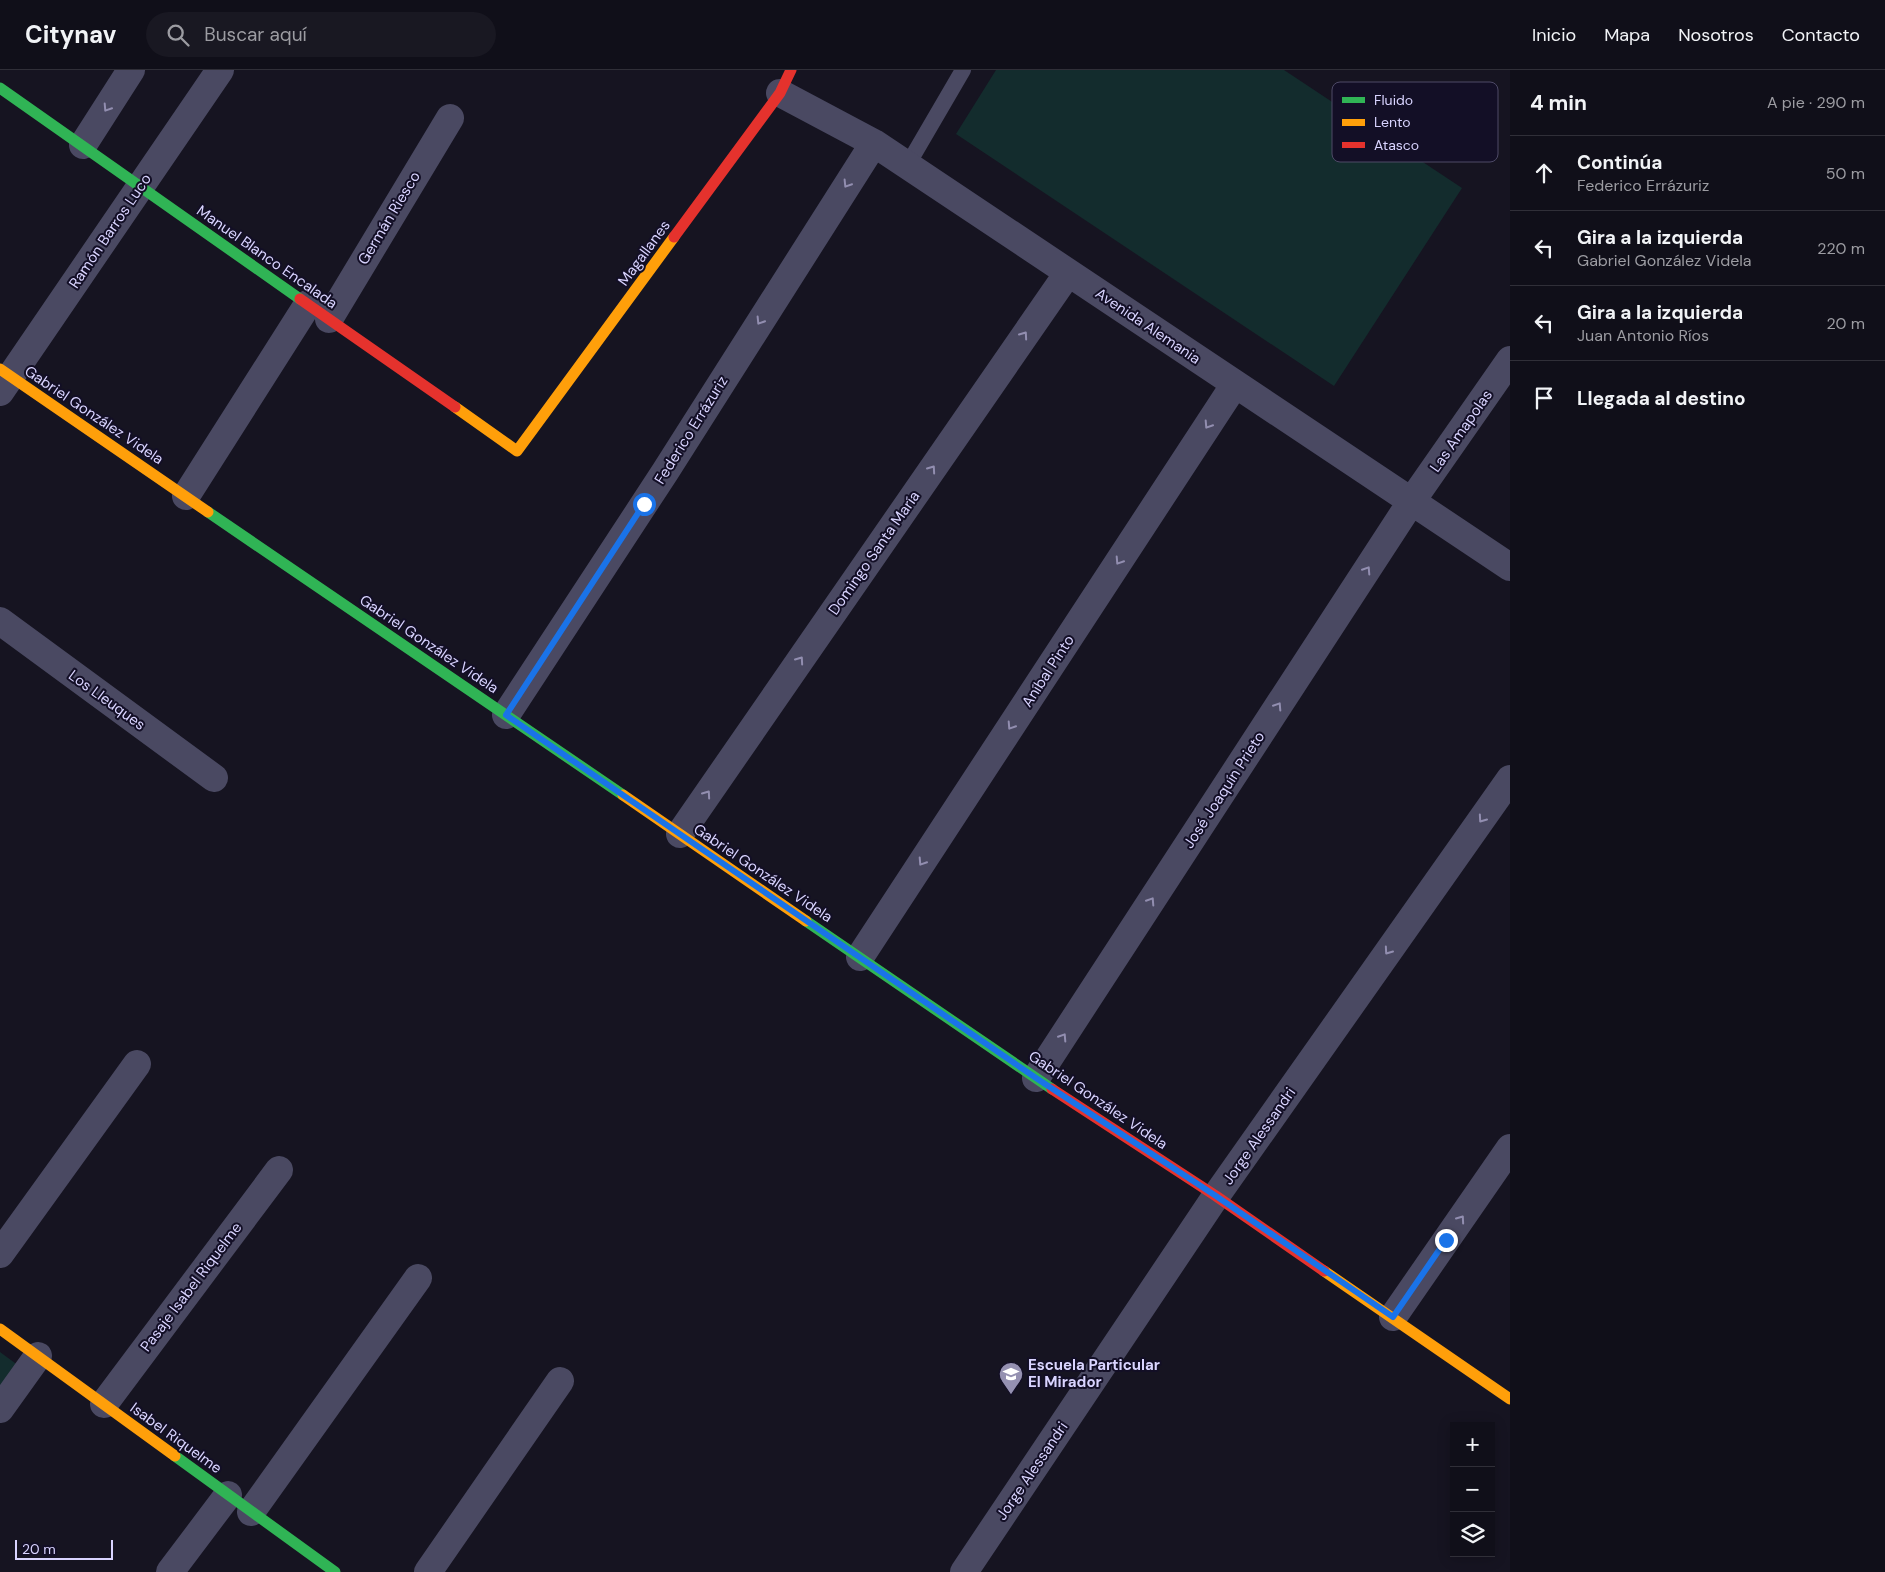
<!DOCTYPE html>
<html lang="es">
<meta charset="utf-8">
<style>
:root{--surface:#100f19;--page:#191822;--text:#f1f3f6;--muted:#9c9ca2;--line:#302f38}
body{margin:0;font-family:"DM Sans",sans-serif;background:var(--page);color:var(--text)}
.controls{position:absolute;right:15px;bottom:15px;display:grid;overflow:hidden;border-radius:0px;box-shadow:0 2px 12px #0003}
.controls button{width:45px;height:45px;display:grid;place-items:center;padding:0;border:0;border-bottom:1px solid var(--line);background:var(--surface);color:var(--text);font:25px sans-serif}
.scale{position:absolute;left:15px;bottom:12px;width:98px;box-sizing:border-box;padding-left:5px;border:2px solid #d9d4ff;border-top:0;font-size:14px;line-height:18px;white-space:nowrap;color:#d9d4ff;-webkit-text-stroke:4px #130f26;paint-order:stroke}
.stop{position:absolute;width:15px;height:15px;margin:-11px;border:4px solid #1a73e8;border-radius:50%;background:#fff}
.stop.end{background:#1a73e8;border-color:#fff;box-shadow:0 1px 5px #0008}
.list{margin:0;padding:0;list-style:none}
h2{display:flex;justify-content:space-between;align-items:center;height:65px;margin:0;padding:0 20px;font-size:21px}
h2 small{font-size:16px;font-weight:400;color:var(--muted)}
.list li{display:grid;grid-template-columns:32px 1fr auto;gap:15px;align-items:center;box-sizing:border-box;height:75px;padding:0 20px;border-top:1px solid var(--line)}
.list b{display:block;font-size:19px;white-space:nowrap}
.list p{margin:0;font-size:16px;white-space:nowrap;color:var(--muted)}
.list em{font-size:16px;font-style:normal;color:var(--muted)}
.icon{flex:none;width:28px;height:28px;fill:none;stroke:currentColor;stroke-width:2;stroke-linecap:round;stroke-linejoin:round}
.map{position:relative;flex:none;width:1510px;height:1502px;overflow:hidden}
header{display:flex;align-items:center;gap:30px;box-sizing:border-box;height:70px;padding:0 25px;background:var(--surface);border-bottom:1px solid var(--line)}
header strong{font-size:24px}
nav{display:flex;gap:28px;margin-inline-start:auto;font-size:18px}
.search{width:350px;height:45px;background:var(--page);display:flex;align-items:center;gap:12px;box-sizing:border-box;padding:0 18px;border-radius:28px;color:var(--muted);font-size:19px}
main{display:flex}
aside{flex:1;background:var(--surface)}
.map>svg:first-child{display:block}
.green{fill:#132c2d}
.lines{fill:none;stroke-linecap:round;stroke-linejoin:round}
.lane{stroke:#4a4962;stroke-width:16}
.street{stroke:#4a4962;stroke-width:28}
.fast{stroke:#30b455;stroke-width:11}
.slow{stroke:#ff9f0a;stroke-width:11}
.jam{stroke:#e5322d;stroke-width:11}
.oneway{stroke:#928eb0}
.route{stroke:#1a73e8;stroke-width:6}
.labels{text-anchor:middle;stroke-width:4;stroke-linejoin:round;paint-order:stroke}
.street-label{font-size:15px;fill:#d9d4ff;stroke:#130f26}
.poi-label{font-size:15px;font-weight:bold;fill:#d9d4ff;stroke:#130f26;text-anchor:start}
.key{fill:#130f26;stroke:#4e4a67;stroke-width:1}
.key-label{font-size:14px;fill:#d9d4ff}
</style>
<header>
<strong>Citynav</strong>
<div class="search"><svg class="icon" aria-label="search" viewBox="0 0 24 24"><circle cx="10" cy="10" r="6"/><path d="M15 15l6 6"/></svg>Buscar aquí</div>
<nav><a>Inicio</a><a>Mapa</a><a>Nosotros</a><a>Contacto</a></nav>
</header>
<main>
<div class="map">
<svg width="1510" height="1502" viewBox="0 0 1510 1502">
<rect width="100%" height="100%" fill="#161421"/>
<path class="green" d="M996,0H1284L1462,118L1334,316L956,64Z
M0,1282L19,1296L0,1322Z"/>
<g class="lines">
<path class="lane" d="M907,96L963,0"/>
<path class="street" d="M780,23L874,73L1510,497
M83,75L131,0
M329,249L450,48
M0,322L220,0
M186,426L308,234
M0,551L214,708
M506,645L665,402L874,73
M680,764L1068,203
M860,887L1235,314
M1036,1008L1411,432L1510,290
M0,1184L137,994
M1393,1247L1510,1078
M104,1334L279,1100
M0,1339L38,1286
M251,1442L418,1208
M170,1502L228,1425
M428,1502L560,1311
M964,1502L1216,1126L1510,709"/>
<path class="fast" d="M0,18L300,229
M208,442L623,725
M806,851L1052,1019
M175,1386L335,1502"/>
<path class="slow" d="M0,299L208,442
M455,337L517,381L674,167
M623,725L806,851
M1324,1201L1510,1329
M0,1259L175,1386"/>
<path class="jam" d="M674,167L780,23L791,0
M300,229L455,337
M1052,1019L1216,1126L1324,1201"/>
</g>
<defs><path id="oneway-chevron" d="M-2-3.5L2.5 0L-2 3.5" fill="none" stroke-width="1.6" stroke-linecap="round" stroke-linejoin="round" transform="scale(1.25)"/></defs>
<g class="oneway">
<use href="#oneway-chevron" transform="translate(107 38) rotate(123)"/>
<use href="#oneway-chevron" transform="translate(847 114) rotate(122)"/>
<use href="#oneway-chevron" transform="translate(760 251) rotate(122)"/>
<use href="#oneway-chevron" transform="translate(1024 265) rotate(-55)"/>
<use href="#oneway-chevron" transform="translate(1208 355) rotate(123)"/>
<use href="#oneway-chevron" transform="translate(932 399) rotate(-55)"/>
<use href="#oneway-chevron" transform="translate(1119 491) rotate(123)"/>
<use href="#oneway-chevron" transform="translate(1367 500) rotate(-57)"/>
<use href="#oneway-chevron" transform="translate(800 590) rotate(-55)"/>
<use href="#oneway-chevron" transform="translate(1278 636) rotate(-57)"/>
<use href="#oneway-chevron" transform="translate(1011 656) rotate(123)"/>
<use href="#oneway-chevron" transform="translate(707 724) rotate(-55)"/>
<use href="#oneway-chevron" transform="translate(1482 749) rotate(125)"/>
<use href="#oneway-chevron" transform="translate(922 792) rotate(123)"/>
<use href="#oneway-chevron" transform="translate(1151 831) rotate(-57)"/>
<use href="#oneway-chevron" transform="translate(1388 881) rotate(125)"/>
<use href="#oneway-chevron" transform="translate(1063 967) rotate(-57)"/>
<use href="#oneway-chevron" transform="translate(1461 1149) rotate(-55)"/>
</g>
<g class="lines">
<path class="route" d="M644,434L506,645L1036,1008L1216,1126L1393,1247L1446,1170"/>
</g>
<defs>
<g id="school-pin" transform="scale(1.25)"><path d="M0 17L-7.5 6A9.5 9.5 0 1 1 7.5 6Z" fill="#9591b1" stroke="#130f26"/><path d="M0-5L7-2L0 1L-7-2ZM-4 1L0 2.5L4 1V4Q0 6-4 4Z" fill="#fff"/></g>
</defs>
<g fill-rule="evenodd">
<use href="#school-pin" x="1011" y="1304"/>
</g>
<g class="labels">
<g class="street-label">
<text transform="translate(389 148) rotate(-59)" y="5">Germán Riesco</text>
<text transform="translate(110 161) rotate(-56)" y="5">Ramón Barros Luco</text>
<text transform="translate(644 183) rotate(-54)" y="5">Magallanes</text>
<text transform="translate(267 187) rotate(35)" y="5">Manuel Blanco Encalada</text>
<text transform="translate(1148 256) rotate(34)" y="5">Avenida Alemania</text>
<text transform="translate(94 345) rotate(34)" y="5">Gabriel González Videla</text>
<text transform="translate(691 360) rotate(-58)" y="5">Federico Errázuriz</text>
<text transform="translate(1461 361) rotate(-55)" y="5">Las Amapolas</text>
<text transform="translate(874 483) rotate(-55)" y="5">Domingo Santa María</text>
<text transform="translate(429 574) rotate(34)" y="5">Gabriel González Videla</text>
<text transform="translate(1048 601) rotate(-57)" y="5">Aníbal Pinto</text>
<text transform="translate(107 630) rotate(36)" y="5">Los Lleuques</text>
<text transform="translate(1224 720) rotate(-57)" y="5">José Joaquín Prieto</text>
<text transform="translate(763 803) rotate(34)" y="5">Gabriel González Videla</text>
<text transform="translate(1098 1030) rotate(34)" y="5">Gabriel González Videla</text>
<text transform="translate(1259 1066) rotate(-55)" y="5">Jorge Alessandri</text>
<text transform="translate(191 1217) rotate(-53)" y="5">Pasaje Isabel Riquelme</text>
<text transform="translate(176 1368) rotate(36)" y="5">Isabel Riquelme</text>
<text transform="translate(1032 1401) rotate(-56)" y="5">Jorge Alessandri</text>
</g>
<g class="poi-label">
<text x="1028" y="1300">Escuela Particular<tspan x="1028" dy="17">El Mirador</tspan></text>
</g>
</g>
<rect x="1332" y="12" width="166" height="80" rx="8" class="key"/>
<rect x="1342" y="27" width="23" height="6" fill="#30b455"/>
<rect x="1342" y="49" width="23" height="7" fill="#ff9f0a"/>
<rect x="1342" y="72" width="23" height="6" fill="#e5322d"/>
<g class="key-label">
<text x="1374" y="35">Fluido</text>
<text x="1374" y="57">Lento</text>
<text x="1374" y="80">Atasco</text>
</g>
</svg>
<div class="controls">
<button>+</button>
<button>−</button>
<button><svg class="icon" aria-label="layers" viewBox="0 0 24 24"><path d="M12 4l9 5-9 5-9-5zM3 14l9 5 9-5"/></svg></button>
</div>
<div class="scale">20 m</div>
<div class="stop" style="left:644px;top:434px"></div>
<div class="stop end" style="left:1446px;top:1170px"></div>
</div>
<aside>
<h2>4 min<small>A pie · 290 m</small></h2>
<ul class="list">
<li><svg class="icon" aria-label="ahead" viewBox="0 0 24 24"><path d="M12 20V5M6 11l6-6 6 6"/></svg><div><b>Continúa</b><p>Federico Errázuriz</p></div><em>50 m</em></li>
<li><svg class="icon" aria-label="left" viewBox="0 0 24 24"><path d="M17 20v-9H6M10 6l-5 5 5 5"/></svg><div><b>Gira a la izquierda</b><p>Gabriel González Videla</p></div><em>220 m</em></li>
<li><svg class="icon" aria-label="left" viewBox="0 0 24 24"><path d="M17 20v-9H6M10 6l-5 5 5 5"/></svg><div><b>Gira a la izquierda</b><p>Juan Antonio Ríos</p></div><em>20 m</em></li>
<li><svg class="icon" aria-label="arrive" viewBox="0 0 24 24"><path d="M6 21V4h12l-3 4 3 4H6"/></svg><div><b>Llegada al destino</b></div></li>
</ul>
</aside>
</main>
